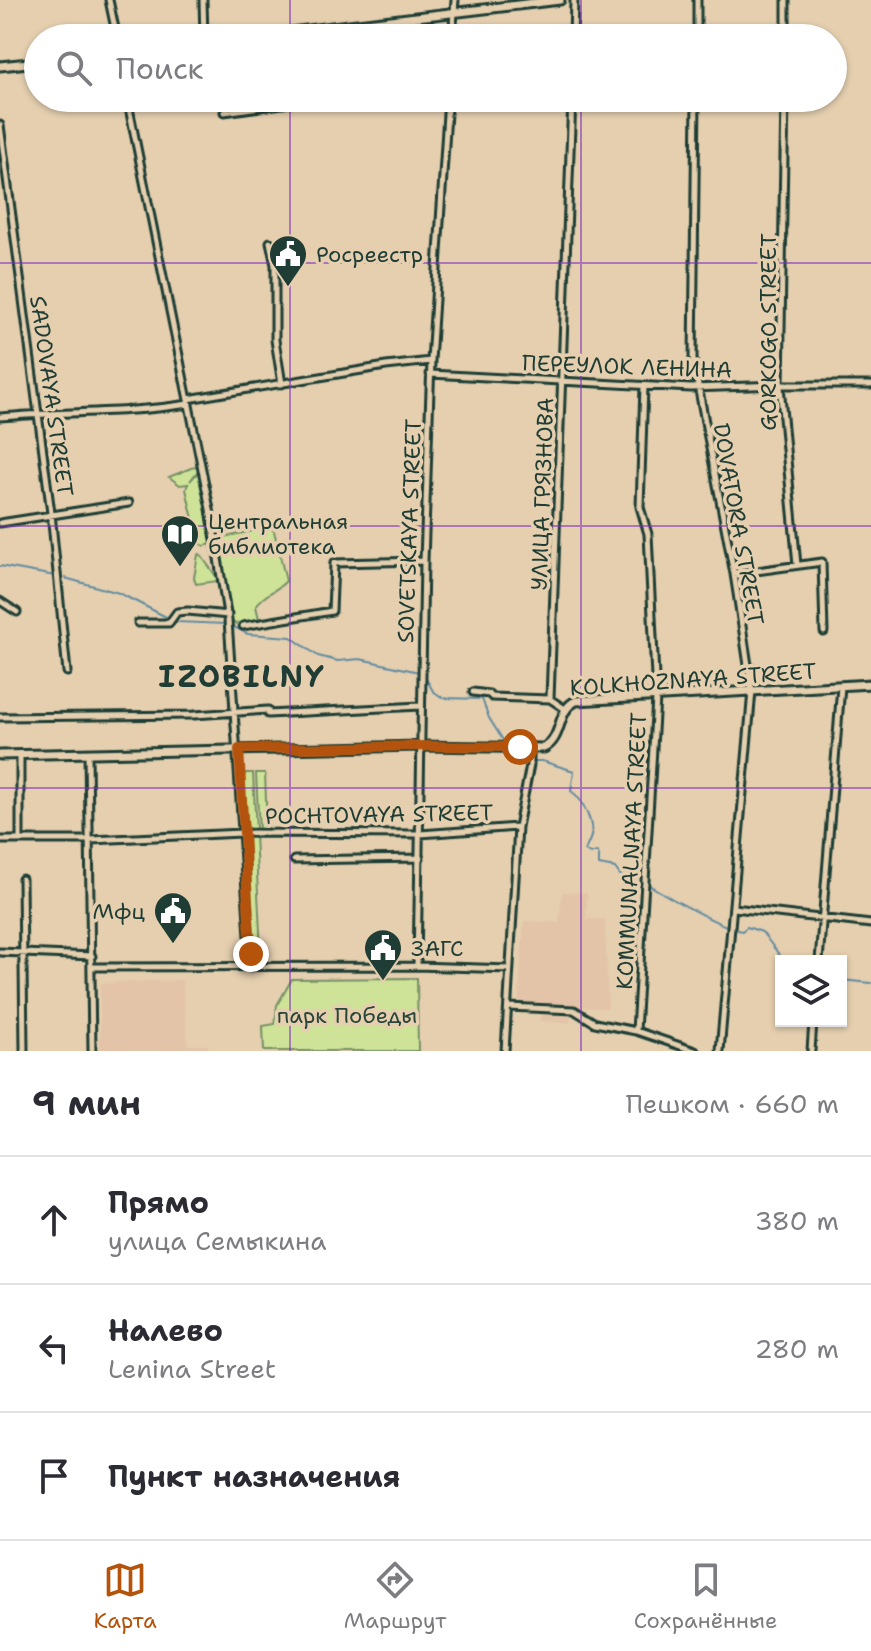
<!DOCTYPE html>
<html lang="ru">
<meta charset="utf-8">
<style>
:root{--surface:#fff;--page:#f7f7f7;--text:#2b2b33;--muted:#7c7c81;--line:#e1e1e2;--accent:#b45309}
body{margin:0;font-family:"Shantell Sans",sans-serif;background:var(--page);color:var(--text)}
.controls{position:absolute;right:24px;bottom:24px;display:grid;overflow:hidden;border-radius:0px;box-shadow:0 2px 6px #0004}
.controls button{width:72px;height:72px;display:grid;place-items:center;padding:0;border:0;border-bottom:2px solid var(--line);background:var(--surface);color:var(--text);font:40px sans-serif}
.stop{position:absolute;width:24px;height:24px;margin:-18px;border:6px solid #b45309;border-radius:50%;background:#fff}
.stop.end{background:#b45309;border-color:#fff;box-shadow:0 2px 8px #0008}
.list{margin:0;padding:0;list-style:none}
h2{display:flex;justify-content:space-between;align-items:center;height:104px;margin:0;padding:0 32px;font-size:34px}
h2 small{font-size:26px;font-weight:400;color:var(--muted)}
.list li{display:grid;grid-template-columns:52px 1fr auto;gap:24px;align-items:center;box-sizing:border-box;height:128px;padding:0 32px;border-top:2px solid var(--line)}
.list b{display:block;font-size:30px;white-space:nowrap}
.list p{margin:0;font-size:26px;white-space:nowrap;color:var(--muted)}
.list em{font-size:26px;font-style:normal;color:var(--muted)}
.icon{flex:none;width:44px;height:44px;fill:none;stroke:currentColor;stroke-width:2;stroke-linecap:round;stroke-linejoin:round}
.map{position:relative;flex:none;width:871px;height:1051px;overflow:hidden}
.search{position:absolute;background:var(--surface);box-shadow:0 2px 6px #0004;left:24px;right:24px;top:24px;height:88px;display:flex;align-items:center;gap:20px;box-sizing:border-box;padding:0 28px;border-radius:44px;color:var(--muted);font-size:30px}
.sheet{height:488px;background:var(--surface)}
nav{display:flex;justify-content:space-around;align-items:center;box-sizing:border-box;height:112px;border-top:2px solid var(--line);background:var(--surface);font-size:22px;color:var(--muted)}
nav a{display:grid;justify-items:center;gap:4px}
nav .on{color:var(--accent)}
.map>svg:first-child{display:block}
.built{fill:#e3c4a8}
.green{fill:#cee398;stroke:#769066;stroke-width:2}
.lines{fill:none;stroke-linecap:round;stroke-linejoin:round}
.stream{stroke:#638ca2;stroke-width:2}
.minor-casing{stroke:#1f3d34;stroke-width:11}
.major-casing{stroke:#1f3d34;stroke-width:13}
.minor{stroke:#e5cfaf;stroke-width:5}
.major{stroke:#e5cfaf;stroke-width:7}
.route{stroke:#b45309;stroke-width:10}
.grid{fill:none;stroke:#7b2cbf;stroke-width:2;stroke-opacity:0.55}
.labels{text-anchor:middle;stroke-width:7;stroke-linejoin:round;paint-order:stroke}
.poi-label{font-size:22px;fill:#1f3d34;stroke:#e5cfaf;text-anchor:start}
.street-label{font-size:22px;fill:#1f3d34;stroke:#e5cfaf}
.park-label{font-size:22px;fill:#284539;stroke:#e5cfaf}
.district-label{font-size:30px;font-weight:bold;letter-spacing:2px;fill:#1f3d34;stroke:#e5cfaf}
</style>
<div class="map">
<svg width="871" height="1051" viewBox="0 0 871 1051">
<rect width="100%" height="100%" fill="#e5cfaf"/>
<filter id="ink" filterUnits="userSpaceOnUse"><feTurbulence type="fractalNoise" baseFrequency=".0125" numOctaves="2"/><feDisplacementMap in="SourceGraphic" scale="16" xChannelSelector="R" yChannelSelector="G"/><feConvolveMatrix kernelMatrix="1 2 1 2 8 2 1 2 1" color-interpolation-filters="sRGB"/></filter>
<g filter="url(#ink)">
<path class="built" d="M562,892L587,893L586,919H605L608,1008L570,1007V1023L540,1021V1013L518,1010L524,921L559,923Z
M182,980L188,1045H208V1051H100V983Z"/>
<path class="green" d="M196,466L199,469L190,481L199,471L212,544L204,546L198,542L197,538L201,532L197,536L186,489L188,484L180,485L169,477Z
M266,524L274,531L286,581C277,591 263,594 256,606L259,619L235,624L231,620L219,538L253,531Z
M200,554L218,579V581L196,584L194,578L198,555Z
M246,773H253L256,831H246L242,777Z
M256,773H265L267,831H259Z
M245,835H255L261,952H252Z
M417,978L418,1051H264L263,1026L275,1024L277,1005L292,979Z"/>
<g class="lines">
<path class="stream" d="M0,566L55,576
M65,578L119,593L176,622L226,624
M232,626L248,634L291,637L318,656L338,661L360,659L419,672
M424,675L433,691L443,698L482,699L489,718L506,745
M511,749L520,761H527
M533,761H542L574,771L571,791C582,798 596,826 590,839C589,843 586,847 585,851L590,854L597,852L599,855V865L615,868L620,875L635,876
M649,885C670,898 721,927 742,931L747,927L762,932L784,961
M841,980L871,983"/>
<g class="minor-casing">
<path id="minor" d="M109,0L117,38
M203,0L204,38
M305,30V38
M452,38L455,0
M573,38L574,0
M697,38V0
M786,38V0
M127,98L210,509L228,620L251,967
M696,98L693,359L734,574L752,691L720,1051
M785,98L780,386L797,565
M224,112L311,100L347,98
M0,125L51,513L67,672
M270,242L275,265V340L282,384
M430,374L691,388L778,385H871
M188,399L386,366L431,361
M0,417C63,411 126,414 189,404
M0,523L129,503
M734,574L822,562L824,632
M0,601L17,612
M138,623H169L177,612L188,611L228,615
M243,626L332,611L334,563L424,561
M473,692L489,694L492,697L550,699L565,709
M550,699L572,98
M0,717L194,715L268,710V714L420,706
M88,753L92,1051
M20,755V839
M0,840H91L242,833L420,834L518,827
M294,860L420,858
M22,879L24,1051
M734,908L871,924
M0,952L92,956
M819,961L841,686
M417,966L424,561L431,361L448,98
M92,967L417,966L510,969
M508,1007L574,1010L595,1023L636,1031L695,1051
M636,1031L656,698L648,534L640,507L644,386
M505,1051L518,827L530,765V748
M811,1051L813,1021"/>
</g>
<g class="major-casing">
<path id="major" d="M239,38L560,0
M0,66L38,62
M0,755L421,746L544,748C564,737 556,710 576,701L871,684"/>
</g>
<use href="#minor" class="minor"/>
<use href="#major" class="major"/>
</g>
</g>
<g class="lines" filter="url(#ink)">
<path class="route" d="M251,954L239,749L421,746L520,747"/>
</g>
<path class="grid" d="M290,0V38M581,0V38M290,98V1051M581,98V1051M0,263H871M0,526H871M0,788H871"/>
<defs>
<g id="civic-pin" transform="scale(2)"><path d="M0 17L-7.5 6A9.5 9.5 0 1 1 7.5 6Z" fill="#1f3d34" stroke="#e5cfaf"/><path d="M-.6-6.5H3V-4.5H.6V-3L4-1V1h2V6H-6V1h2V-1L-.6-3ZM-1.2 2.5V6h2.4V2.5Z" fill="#fff"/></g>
<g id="library-pin" transform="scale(2)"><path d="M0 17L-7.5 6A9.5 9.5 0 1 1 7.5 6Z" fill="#1f3d34" stroke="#e5cfaf"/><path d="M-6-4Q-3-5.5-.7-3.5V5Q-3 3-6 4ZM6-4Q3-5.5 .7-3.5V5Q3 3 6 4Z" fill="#fff"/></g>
</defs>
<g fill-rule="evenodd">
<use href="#civic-pin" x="288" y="254"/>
<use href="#library-pin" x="180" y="534"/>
<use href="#civic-pin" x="173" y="911"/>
<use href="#civic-pin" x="383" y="948"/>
</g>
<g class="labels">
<g class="poi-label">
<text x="316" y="262">Росреестр</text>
<text x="208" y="529">Центральная<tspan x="208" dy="25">библиотека</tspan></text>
<text x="145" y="919" text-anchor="end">Мфц</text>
<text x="411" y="956">ЗАГС</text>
</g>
<g class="street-label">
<text transform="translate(768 332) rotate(-90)" y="8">GORKOGO STREET</text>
<text transform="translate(627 366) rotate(2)" y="8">ПЕРЕУЛОК ЛЕНИНА</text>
<text transform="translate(52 396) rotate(82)" y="8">SADOVAYA STREET</text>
<text transform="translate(542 494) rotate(-88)" y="8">УЛИЦА ГРЯЗНОВА</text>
<text transform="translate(739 524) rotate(80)" y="8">DOVATORA STREET</text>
<text transform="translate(409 531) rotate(-88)" y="8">SOVETSKAYA STREET</text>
<text transform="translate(693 679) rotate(-4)" y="8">KOLKHOZNAYA STREET</text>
<text transform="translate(379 814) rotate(-1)" y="8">POCHTOVAYA STREET</text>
<text transform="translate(631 851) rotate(-87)" y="8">KOMMUNALNAYA STREET</text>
</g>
<g class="park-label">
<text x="347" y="1023">парк Победы</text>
</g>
<g class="district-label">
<text x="242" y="687">IZOBILNY</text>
</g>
</g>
</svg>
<div class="controls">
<button><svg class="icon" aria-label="layers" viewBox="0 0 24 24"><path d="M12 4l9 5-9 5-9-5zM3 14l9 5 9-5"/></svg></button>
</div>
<div class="stop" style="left:520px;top:747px"></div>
<div class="stop end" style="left:251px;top:954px"></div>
<div class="search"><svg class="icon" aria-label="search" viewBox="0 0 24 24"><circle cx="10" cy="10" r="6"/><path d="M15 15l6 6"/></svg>Поиск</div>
</div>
<section class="sheet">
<h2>9 мин<small>Пешком · 660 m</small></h2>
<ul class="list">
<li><svg class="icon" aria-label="ahead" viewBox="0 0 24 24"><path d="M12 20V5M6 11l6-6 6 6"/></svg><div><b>Прямо</b><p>улица Семыкина</p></div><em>380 m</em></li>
<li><svg class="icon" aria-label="left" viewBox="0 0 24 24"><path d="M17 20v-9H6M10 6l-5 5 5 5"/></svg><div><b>Налево</b><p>Lenina Street</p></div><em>280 m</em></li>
<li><svg class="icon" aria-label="arrive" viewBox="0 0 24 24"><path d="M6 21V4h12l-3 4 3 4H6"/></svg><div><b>Пункт назначения</b></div></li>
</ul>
</section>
<nav>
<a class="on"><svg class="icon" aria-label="map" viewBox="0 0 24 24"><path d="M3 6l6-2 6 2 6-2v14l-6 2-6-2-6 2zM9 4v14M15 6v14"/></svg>Карта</a>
<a><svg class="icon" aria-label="directions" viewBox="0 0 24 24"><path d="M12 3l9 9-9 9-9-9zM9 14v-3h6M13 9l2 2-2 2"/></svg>Маршрут</a>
<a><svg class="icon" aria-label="saved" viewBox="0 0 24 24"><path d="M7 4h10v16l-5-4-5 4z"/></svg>Сохранённые</a>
</nav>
